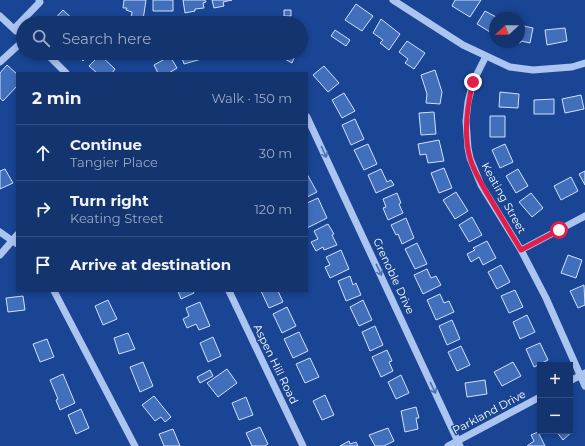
<!DOCTYPE html>
<meta charset="utf-8">
<style>
:root{--surface:#13346f;--page:#203f77;--text:#f1f3f6;--muted:#9daac3;--line:#324f82}
body{margin:0;font-family:Montserrat,sans-serif;background:var(--page);color:var(--text)}
.controls{position:absolute;right:12px;bottom:12px;display:grid;overflow:hidden;border-radius:0px;box-shadow:0 2px 6px #0003}
.controls button{width:36px;height:36px;display:grid;place-items:center;padding:0;border:0;border-bottom:1px solid var(--line);background:var(--surface);color:var(--text);font:20px sans-serif}
.compass{position:absolute;left:489px;top:12px;width:36px;height:36px;border-radius:50%;background:var(--surface);box-shadow:0 2px 6px #0003;rotate:249deg}
.stop{position:absolute;width:12px;height:12px;margin:-9px;border:3px solid #e11d48;border-radius:50%;background:#fff}
.stop.end{background:#e11d48;border-color:#fff;box-shadow:0 1px 4px #0008}
.list{margin:0;padding:0;list-style:none}
h2{display:flex;justify-content:space-between;align-items:center;height:52px;margin:0;padding:0 16px;font-size:17px}
h2 small{font-size:13px;font-weight:400;color:var(--muted)}
.list li{display:grid;grid-template-columns:26px 1fr auto;gap:12px;align-items:center;box-sizing:border-box;height:56px;padding:0 16px;border-top:1px solid var(--line)}
.list b{display:block;font-size:15px;white-space:nowrap}
.list p{margin:0;font-size:13px;white-space:nowrap;color:var(--muted)}
.list em{font-size:13px;font-style:normal;color:var(--muted)}
.icon{flex:none;width:22px;height:22px;fill:none;stroke:currentColor;stroke-width:2;stroke-linecap:round;stroke-linejoin:round}
.map{position:relative;flex:none;width:585px;height:446px;overflow:hidden}
.search{position:absolute;background:var(--surface);box-shadow:0 2px 6px #0003;left:16px;top:16px;width:292px;height:44px;display:flex;align-items:center;gap:10px;box-sizing:border-box;padding:0 14px;border-radius:22px;color:var(--muted);font-size:15px}
.panel{position:absolute;background:var(--surface);box-shadow:0 2px 6px #0003;left:16px;top:72px;width:292px;height:220px;border-radius:0px}
.map>svg:first-child{display:block}
.building{fill:#426fbb;stroke:#d1e1fb}
.lines{fill:none;stroke-linecap:round;stroke-linejoin:round}
.minor{stroke:#abc4f0;stroke-width:7}
.oneway{stroke:#4c71b4}
.route{stroke:#e11d48;stroke-width:5}
.labels{text-anchor:middle;stroke-width:3;stroke-linejoin:round;paint-order:stroke}
.street-label{font-size:11px;fill:#fff;stroke:#194594}
</style>
<div class="map">
<svg width="585" height="446" viewBox="0 0 585 446">
<rect width="100%" height="100%" fill="#194594"/>
<path class="building" d="M124,0H146L143,20L131,18L132,12L126,10L127,8H123Z
M153,0H173V11H153Z
M183,0H205L206,2L203,3L204,8L195,9V11L185,13Z
M212,0H232L223,2L224,6L214,8Z
M455,0H481L470,17L452,6Z
M356,4L373,16L362,31L345,20Z
M63,10L77,23H51Z
M284,10H291V16H284Z
M485,11L498,18H495V35L477,24Z
M381,19L400,34L389,50L380,43L383,40L373,33Z
M519,25L533,28L530,43L521,41L520,43L517,42H519Z
M565,28L567,41L547,45L545,30Z
M335,30L350,40L346,46L331,36Z
M407,41L425,53L414,69L405,63L408,59L399,52Z
M75,53H91L83,61Z
M180,53H203L205,58L184,64Z
M274,53H296L292,63Z
M100,55L115,69L112,73H97L89,66Z
M170,56L177,68L169,73H158L154,65Z
M7,65L17,74V86L3,101L0,98V73Z
M324,66L339,83L328,92L313,75Z
M435,70L442,92L440,104L426,103L427,94L421,75Z
M500,92L519,94L518,108L499,107Z
M344,93L355,111L342,118L332,100Z
M581,95L584,109L565,113L562,99Z
M554,99V114H534V100Z
M434,112L436,134L421,135L419,113Z
M490,116H505V137H490Z
M355,119L364,139L351,145L342,125Z
M439,140L444,161L428,163L426,154L420,155L418,144Z
M368,144L377,164L364,170L354,150Z
M505,144L513,162L500,168L492,150Z
M444,168L452,188L439,193L431,173Z
M5,169L13,183L0,189V171Z
M381,169L387,182L391,180L394,185L376,193L368,175Z
M518,169L528,186L516,193L506,176Z
M585,171V185L579,174Z
M307,174L317,192L307,197Z
M571,177L578,191L561,200L554,186Z
M456,192L468,211L455,219L443,200Z
M397,193L401,203L399,204L403,213L388,220L383,208L386,207L383,199Z
M531,193L543,208L532,217L519,202Z
M318,198L327,218L307,228V203Z
M472,217L482,235L469,242L459,225Z
M406,218L414,238L402,244L398,234L396,235L391,225Z
M328,224L334,234L332,235L337,245L324,250L323,247L316,251L311,242L318,239L314,231Z
M487,241L496,258L483,265L479,257L471,262L467,254L475,250L473,248Z
M417,243L427,264L415,269L405,249Z
M341,250L349,269L330,278L325,267L330,265L326,257Z
M568,255L582,260L576,278L561,273Z
M501,265L510,282L497,289L488,272Z
M427,269L431,278L436,276L441,285L423,294L414,275Z
M350,276L353,285L356,283L361,295L346,301L338,281Z
M584,285L585,305L578,308L570,291Z
M515,290L523,307L509,313L501,296Z
M178,291H193L194,293L181,299Z
M261,291H278L283,302L269,308Z
M440,294L444,303L449,301L454,312L436,320L427,300Z
M23,296L25,310L8,312L6,298Z
M108,300L117,319L103,325L95,306Z
M363,300L372,320L359,326L350,307Z
M200,302L210,326L199,330L196,324L187,328L183,319L189,316L186,308Z
M287,307L296,326L282,333L273,314Z
M527,315L535,332L520,339L513,322Z
M452,320L460,339L447,345L439,326Z
M375,326L383,345L370,351L362,332Z
M299,332L308,351L293,358L284,339Z
M128,333L135,349L119,354L114,338Z
M213,337L221,356L208,362L200,343Z
M47,339L54,357L40,362L33,344Z
M540,343L548,360L534,367L526,349Z
M461,346L470,365L457,371L448,352Z
M387,350L392,361L389,362L393,371L381,377L372,357Z
M310,358L319,377L305,383L296,364Z
M143,362L153,386L140,392L130,367Z
M513,362L521,376L502,386L494,372Z
M227,369L237,383L218,397L207,383Z
M210,370L213,376L200,383L197,377Z
M63,374L75,403L60,410L56,400L58,399L50,380Z
M401,375L409,393L396,399L388,382Z
M485,380L487,394L467,397L465,383Z
M325,395L334,415L322,420L313,401Z
M154,396L171,417L165,422L161,417L155,421L142,405Z
M246,397L253,415L239,420L232,403Z
M416,407L419,418H416L418,429L405,432L401,411Z
M81,409L89,428L76,434L68,415Z
M260,427L268,444L265,446H252L246,433Z
M570,427L573,431L563,440L556,431H570Z
M388,428L394,441L384,446H375L369,435Z
M173,429L180,446H164L159,434Z
M538,432L545,446H527L534,441L531,435Z
M349,441L350,444L356,442L358,446H340Z"/>
<g class="lines">
<path class="minor" d="M393,0L463,45L510,67L533,70L572,67L585,63
M0,16L16,31L23,34
M14,29L40,2L39,0
M46,53L66,73
M486,56L473,82L468,102L466,121L468,148L470,158L481,185L521,250L546,298L585,386
M0,62L23,41
M307,117L460,446
M0,232L17,244
M521,250L585,216
M0,255L17,235
M54,291L135,446
M229,291L303,446
M570,381L585,373
M448,446L540,397"/>
</g>
<defs><path id="oneway-shaft" d="M-6 0H5M1.5-3L5.5 0L1.5 3" fill="none" stroke-width="1.6" stroke-linecap="round" stroke-linejoin="round"/></defs>
<g class="oneway">
<use href="#oneway-shaft" transform="translate(324 152) rotate(65)"/>
<use href="#oneway-shaft" transform="translate(379 270) rotate(65)"/>
<use href="#oneway-shaft" transform="translate(433 388) rotate(65)"/>
</g>
<g class="lines">
<path class="route" d="M473,82C467,106 463,133 470,158C475,175 485,190 494,205C503,220 512,235 521,250L559,230"/>
</g>
<g class="labels">
<g class="street-label">
<text transform="translate(504 198) rotate(61)" y="4">Keating Street</text>
<text transform="translate(394 276) rotate(65)" y="4">Grenoble Drive</text>
<text transform="translate(276 364) rotate(64)" y="4">Aspen Hill Road</text>
<text transform="translate(489 412) rotate(-28)" y="4">Parkland Drive</text>
</g>
</g>
</svg>
<div class="controls">
<button>+</button>
<button>−</button>
</div>
<svg class="compass" viewBox="-18 -18 36 36"><path d="M0-13l5 13h-10z" fill="#e53935"/><path d="M0 13l5-13h-10z" fill="#9daac3"/></svg>
<div class="stop" style="left:559px;top:230px"></div>
<div class="stop end" style="left:473px;top:82px"></div>
<div class="search"><svg class="icon" aria-label="search" viewBox="0 0 24 24"><circle cx="10" cy="10" r="6"/><path d="M15 15l6 6"/></svg>Search here</div>
<section class="panel">
<h2>2 min<small>Walk · 150 m</small></h2>
<ul class="list">
<li><svg class="icon" aria-label="ahead" viewBox="0 0 24 24"><path d="M12 20V5M6 11l6-6 6 6"/></svg><div><b>Continue</b><p>Tangier Place</p></div><em>30 m</em></li>
<li><svg class="icon" aria-label="right" viewBox="0 0 24 24"><path d="M7 20v-9h11M14 6l5 5-5 5"/></svg><div><b>Turn right</b><p>Keating Street</p></div><em>120 m</em></li>
<li><svg class="icon" aria-label="arrive" viewBox="0 0 24 24"><path d="M6 21V4h12l-3 4 3 4H6"/></svg><div><b>Arrive at destination</b></div></li>
</ul>
</section>
</div>
